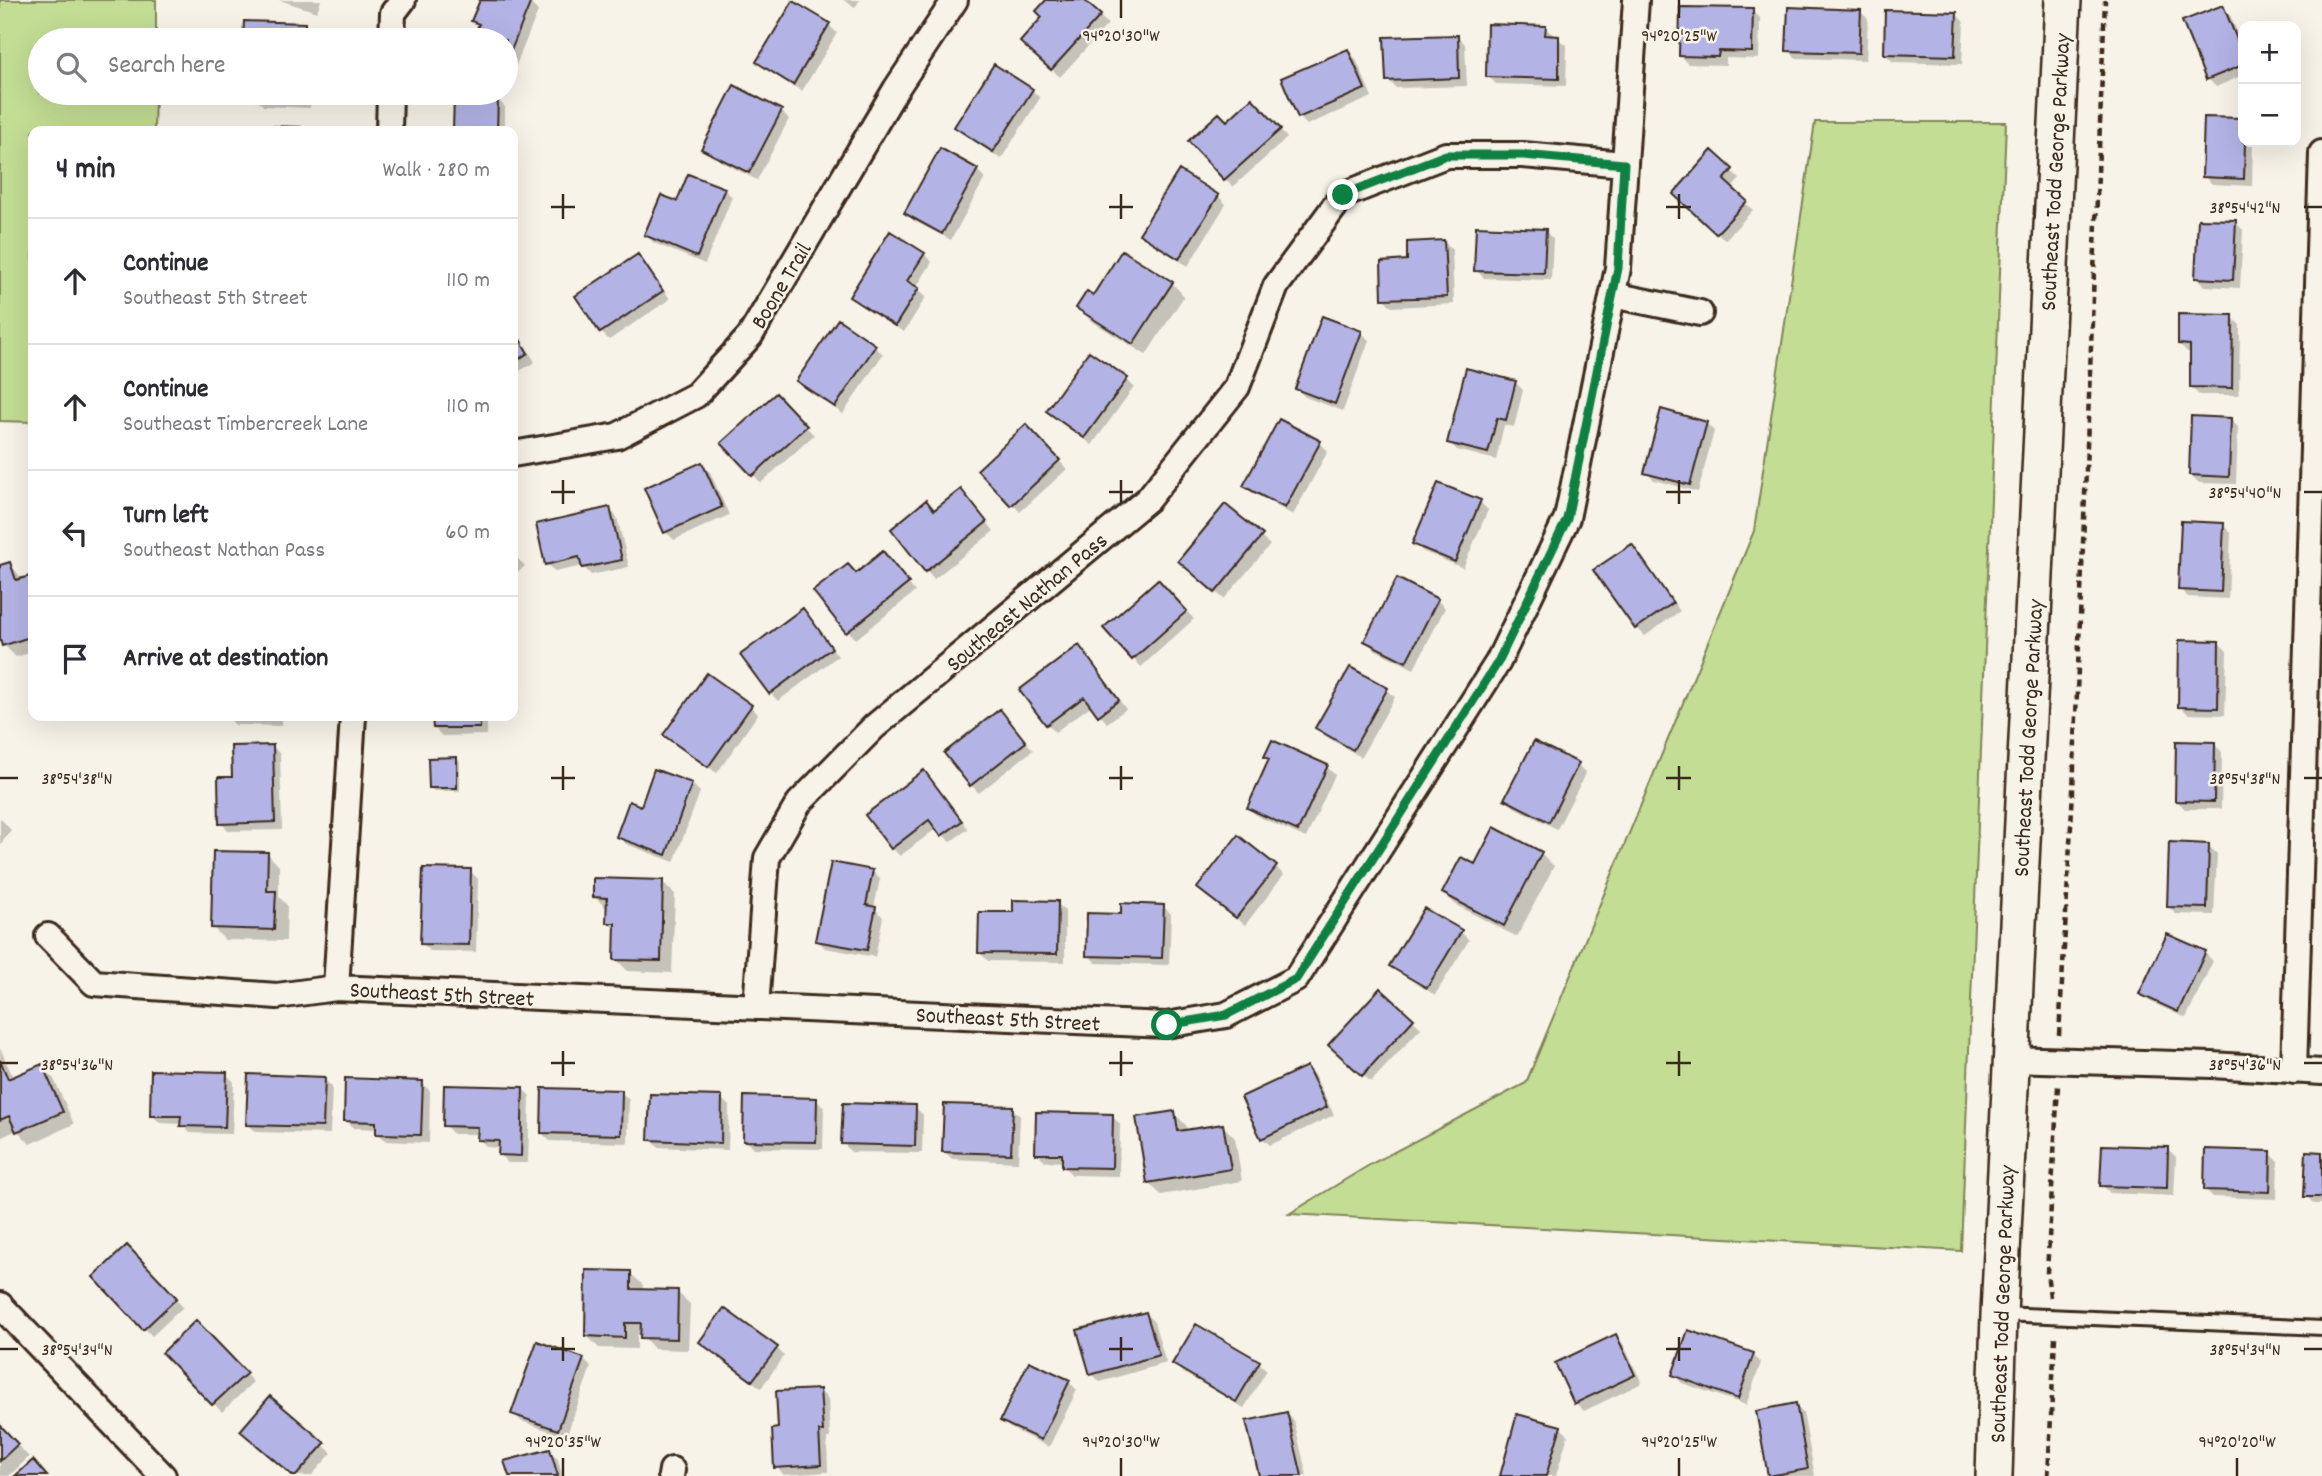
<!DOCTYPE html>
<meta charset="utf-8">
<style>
:root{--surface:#fff;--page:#f7f7f7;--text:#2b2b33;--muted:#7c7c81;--line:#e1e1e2}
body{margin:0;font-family:Dekko,sans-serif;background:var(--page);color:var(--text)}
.controls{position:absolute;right:21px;top:21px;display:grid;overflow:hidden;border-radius:14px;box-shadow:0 7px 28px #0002}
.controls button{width:63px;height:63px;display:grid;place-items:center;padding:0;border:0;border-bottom:2px solid var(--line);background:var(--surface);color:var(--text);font:35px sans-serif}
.stop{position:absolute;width:21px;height:21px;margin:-16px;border:5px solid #0b8043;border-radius:50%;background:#fff}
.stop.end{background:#0b8043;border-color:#fff;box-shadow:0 2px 7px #0008}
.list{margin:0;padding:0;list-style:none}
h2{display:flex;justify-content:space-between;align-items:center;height:91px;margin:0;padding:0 28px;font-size:30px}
h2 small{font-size:23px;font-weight:400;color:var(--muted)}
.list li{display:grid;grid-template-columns:46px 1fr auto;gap:21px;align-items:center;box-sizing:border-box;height:126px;padding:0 28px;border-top:2px solid var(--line)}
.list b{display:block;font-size:26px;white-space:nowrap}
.list p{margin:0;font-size:23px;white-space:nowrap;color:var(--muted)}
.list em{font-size:23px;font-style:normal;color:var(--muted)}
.icon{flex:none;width:38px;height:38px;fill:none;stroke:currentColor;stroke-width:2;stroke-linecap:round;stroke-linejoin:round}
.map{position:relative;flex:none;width:2322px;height:1476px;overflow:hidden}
.search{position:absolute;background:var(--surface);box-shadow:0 7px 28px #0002;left:28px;top:28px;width:490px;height:77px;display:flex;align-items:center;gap:18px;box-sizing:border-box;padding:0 24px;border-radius:38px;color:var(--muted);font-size:26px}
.panel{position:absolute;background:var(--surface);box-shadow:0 7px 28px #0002;left:28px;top:126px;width:490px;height:595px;border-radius:14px}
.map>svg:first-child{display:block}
.green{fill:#c3dd94;stroke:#7f8459;stroke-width:2}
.shadow{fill:#0003}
.building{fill:#b3b4e5;stroke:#3b2a1e;stroke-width:2}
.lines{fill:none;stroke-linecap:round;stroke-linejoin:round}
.lane-casing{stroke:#3b2a1e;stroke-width:18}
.street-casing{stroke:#3b2a1e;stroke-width:30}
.secondary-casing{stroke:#3b2a1e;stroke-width:40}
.path{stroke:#3b2a1e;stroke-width:4.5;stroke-dasharray:7 5;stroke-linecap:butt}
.lane{stroke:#f7f3e8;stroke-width:12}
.street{stroke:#f7f3e8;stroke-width:24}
.secondary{stroke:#f7f3e8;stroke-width:35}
.route{stroke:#0b8043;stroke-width:9}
.ticks{fill:none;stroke:#3b2a1e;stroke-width:2.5}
.labels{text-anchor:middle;stroke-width:5;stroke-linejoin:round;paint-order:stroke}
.street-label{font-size:23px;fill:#3b2a1e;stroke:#f7f3e8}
.ticks-label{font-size:18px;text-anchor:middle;fill:#3b2a1e;stroke:#f7f3e8;stroke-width:5;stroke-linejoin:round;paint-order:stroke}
</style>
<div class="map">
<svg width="2322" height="1476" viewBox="0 0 2322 1476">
<rect width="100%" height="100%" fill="#f7f3e8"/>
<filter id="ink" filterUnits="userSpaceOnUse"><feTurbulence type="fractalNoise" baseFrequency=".0143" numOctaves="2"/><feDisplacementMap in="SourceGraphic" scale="14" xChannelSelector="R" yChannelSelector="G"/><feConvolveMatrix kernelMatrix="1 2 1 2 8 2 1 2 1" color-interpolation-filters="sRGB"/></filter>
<g filter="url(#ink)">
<path class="green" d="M0,0H156V40H40V93H155L154,131H33V422L0,421Z
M1815,122H2006L1961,1251L1289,1214L1371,1164L1526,1083L1754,531Z"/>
<path class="shadow" d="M279,0H321L317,12Z
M482,0H524L530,3L538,11L510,80L506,78V40H474L479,27L473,21Z
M843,0H860L855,7Z
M1048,0H1082L1108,24L1060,77L1030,50L1045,17Z
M793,3L829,25L837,33L802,91L766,70L758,62Z
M2222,7L2230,15L2243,46V75L2216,87L2208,79Z
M1752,10L1760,18L1759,59L1726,58V65L1688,64L1680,56Z
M1860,11L1868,19L1866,60L1796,58L1788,50Z
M1956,14L1964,22L1962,64L1893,62L1885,54Z
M246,23L305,25L313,33L312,40H245Z
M1545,28L1567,46L1566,86L1496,84L1488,76Z
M1457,36L1465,44L1467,86L1396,88L1388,80Z
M1348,51L1356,59L1372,97L1307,125L1299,117Z
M1032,90L1040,98L1001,159L964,135L956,127Z
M255,93H310V108L263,106L255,98Z
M456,98L497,99L505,107V131H455Z
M1260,108L1287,138L1233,187L1191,141Z
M781,111L789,119L757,180L711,156L703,149Z
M2206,119L2243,120V142H2253L2252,186L2212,184L2204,176Z
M1712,153L1740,179L1731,189L1753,210L1725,240L1683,201Z
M977,170L985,178L951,240L914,221L906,213Z
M724,189L732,197L705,264L654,243L646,235L678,204Z
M1218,196L1226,204L1188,266L1149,242L1141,234Z
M2235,222L2243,230L2240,288L2205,286L2197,278Z
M1545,231L1553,239L1551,280L1484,278L1476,270Z
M1444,242L1452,250L1454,304L1392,307L1384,299Z
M924,254L932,262L916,288L926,297L904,332L859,305L851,297Z
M638,256L646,264L670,299L609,340L601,332Z
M1172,283L1184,296L1146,355L1090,320L1078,307L1093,298Z
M2232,317L2240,325L2239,395H2199L2191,387L2192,352H2187L2179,343Z
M838,321L875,347L883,354L843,414L806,389L798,381Z
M513,326L535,362L513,375Z
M1361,332L1369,340L1343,411L1305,397L1297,389Z
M1126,379L1134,387L1092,445L1048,410Z
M1515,382L1523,390L1514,427L1504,425L1496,460L1457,450L1449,442Z
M776,395L814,435L761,483L724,443Z
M2230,419L2238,427L2236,484L2199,483L2191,475Z
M1706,423L1714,431L1698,492L1654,480L1646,472Z
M1026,427L1067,469L1020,512L980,470Z
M1320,443L1328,451L1293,515L1253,493L1245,485Z
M702,465L710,472L729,515L674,540L666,532Z
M969,499L994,531L934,579L926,571L935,512Z
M1480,502L1488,510L1463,568L1422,551L1414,543Z
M1225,507L1270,545L1224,599L1188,569Z
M609,509L617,517L629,567L591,575L583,566L555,572L547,564Z
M2223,525L2231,533L2228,599L2188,597L2180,589Z
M1631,546L1639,554L1680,611L1645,636L1637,628L1596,570Z
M513,554L525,566L513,577Z
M891,561L915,592L856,639L848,631L857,574Z
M10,564L23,580L33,577V652L16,657L4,645L0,633V567Z
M1166,589L1194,619L1141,667L1106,628Z
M1437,600L1445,608L1414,669L1374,649L1366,641Z
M803,611L838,656L778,701L770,693Z
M2219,643L2227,651L2225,715L2188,714L2180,706Z
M1086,656L1126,709L1107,723L1092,705L1055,732L1047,724Z
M1351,669L1387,690L1395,697L1361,757L1325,736L1317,728Z
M750,706L758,714L717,773L673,743L665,735Z
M1000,711L1033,750L979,793L971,785Z
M227,716H282V726L235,725Z
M434,716H487V735L442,736L434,728Z
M2214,744L2222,752L2221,809H2185L2177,801Z
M272,746L280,754L282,830L229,831L221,823L234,779Z
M456,758L460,762V791H434L430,788Z
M1578,765L1586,773L1557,829L1514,807L1506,799Z
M1327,767L1335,775L1306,838L1257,816L1249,808Z
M932,781L968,829L950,842L937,828L900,856L892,848Z
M692,784L700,792L674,862L626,844L618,836L642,808Z
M0,818L11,830L0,845Z
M1495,829L1541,854L1554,866L1517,937L1456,905L1444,893L1475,866Z
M2209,846L2217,854L2214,915L2176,914L2168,906Z
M267,853L279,866V897L287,905L286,941L225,940L213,928Z
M1276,867L1284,875L1245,925L1207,895Z
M470,871L478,879L476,952L430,951L422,943Z
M872,871L880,879L874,908L883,917L875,957L825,948L817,940Z
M662,882L675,894L672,973L628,971L616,959L617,931L607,922L608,910L595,897Z
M1057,903L1065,911V962L988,961L980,953L1015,914Z
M1163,906L1171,914L1169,965L1096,963L1088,955L1122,916Z
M1425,911L1461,932L1469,940L1435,995L1400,973L1392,966Z
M2205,953L2213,961L2186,1018L2149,1001L2141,993Z
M1380,990L1421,1028L1371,1082L1338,1053Z
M0,1048L14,1079L41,1067L54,1079L74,1124L30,1144L17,1130L0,1138Z
M1307,1068L1315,1076L1334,1115L1270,1145L1262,1138Z
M226,1074L234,1082L232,1134L190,1133L182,1124L160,1123L152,1115Z
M324,1079L332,1087L330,1134L256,1132L248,1124Z
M422,1083L430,1091L429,1143L386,1141L378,1133V1129L354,1128L346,1120Z
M522,1088L530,1096L528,1163H508L500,1155V1148L487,1147L479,1139V1134H453L445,1125Z
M621,1092L629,1100L628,1143L550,1141L542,1133Z
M721,1098L729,1106L728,1150L658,1147L650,1139Z
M816,1100L824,1108L823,1149L753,1148L745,1140Z
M915,1107L923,1115L922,1153L851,1152L843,1143Z
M1012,1108L1020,1116L1018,1162L952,1159L944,1151Z
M1174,1113L1186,1125L1187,1131L1222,1125L1235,1138L1242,1181L1161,1195L1148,1182Z
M1112,1116L1120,1124L1119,1176L1072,1175L1064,1167V1162L1045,1161L1037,1153Z
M2168,1149L2176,1157L2174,1196L2110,1193L2102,1185Z
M2270,1153L2278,1161L2277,1199L2213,1197L2205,1189Z
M2322,1153V1204H2314L2306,1196Z
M127,1248L183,1307L152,1336L95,1277Z
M630,1273L643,1285L642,1291L677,1292L690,1304L688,1350L654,1349L642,1335H637V1349L599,1348L587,1336Z
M1146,1314L1154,1322L1166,1363L1100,1382L1092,1374Z
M196,1322L253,1382L222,1412L164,1353Z
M1615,1336L1623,1344L1642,1383L1584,1411L1576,1403L1557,1364Z
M701,1342L777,1348L784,1356L761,1388Z
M1753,1355L1761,1363L1746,1405L1682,1383L1674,1375Z
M583,1359L591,1367L566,1437L521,1421L513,1413Z
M1259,1363L1267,1370L1244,1408L1182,1372L1174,1364Z
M1069,1382L1077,1390L1049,1447L1010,1428L1002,1420Z
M820,1391L828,1399L830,1438H827L828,1472L784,1475L776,1467L780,1430Z
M270,1399L332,1453L311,1476H294Z
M1795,1405L1803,1413L1815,1476H1771Z
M1286,1413L1294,1421L1307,1476H1261Z
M0,1427L29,1457L9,1476H0Z
M1560,1427L1568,1435L1556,1476H1502Z
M550,1451L558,1459L562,1476H510Z"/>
<path class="building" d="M480,0L531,1L506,63V40H472L479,24L471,21Z
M1046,0H1084L1101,15L1051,70L1020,42L1042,17L1036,11Z
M793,1L830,23L793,85L756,62Z
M2223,5L2243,54V65L2206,80L2182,21Z
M1680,7L1753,8L1752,52L1719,51L1718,57L1679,56Z
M1788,7L1861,10L1859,53L1786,51Z
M1885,10L1957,12L1955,56L1884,54Z
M244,21L305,23V40H243Z
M1487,24L1546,26L1545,35L1559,36V79L1486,77Z
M1458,35L1459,78L1386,81L1384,37Z
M1348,49L1365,89L1298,118L1281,78Z
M994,64L1033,89L993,152L954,127Z
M734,85L782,110L749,173L701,149Z
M253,93H303L302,101L253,99Z
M454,96L498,97L497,131H453Z
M1252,98L1281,129L1224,180L1188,141L1219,113L1227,121Z
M2204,117L2243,118V142H2245L2244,179L2202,177Z
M260,126L301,127V131H260Z
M940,148L978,169L942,234L904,213Z
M1712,150L1733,169L1724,180L1747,201L1716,234L1673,194Z
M1179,170L1219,195L1179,259L1139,234Z
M688,174L725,188L697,257L644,235L661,195L677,201Z
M2198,219L2236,220L2233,280L2195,278Z
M1476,226L1546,229L1544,273L1474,271Z
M890,231L925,253L907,281L919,288L895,326L849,297Z
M1444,240L1447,297L1382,299L1381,262L1407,260V242Z
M1122,250L1173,282L1133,344L1076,308L1087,291L1093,295Z
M638,254L663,291L600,333L575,296Z
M2178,314L2233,315L2232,388L2190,387V345L2178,344Z
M1322,316L1362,331L1335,404L1295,389Z
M838,319L876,345L835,407L796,381Z
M513,328L528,353L513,363Z
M1089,351L1128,378L1084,438L1046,411Z
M1466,368L1516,381L1506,420L1497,418L1488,453L1447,443Z
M776,393L807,426L752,476L721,443Z
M1661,409L1707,422L1690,485L1644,473Z
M2191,416L2231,418L2229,477L2189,475Z
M1279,419L1321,441L1285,508L1243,486Z
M1026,424L1060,460L1011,506L977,470Z
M702,462L722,507L664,533L644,488Z
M1438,483L1481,500L1455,562L1412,544Z
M961,489L987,522L925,572L891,529L926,500L934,510Z
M1225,504L1263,535L1215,593L1178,561Z
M610,507L622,560L582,568L579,557L545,565L536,524Z
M2181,521L2224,523L2221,592L2178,590Z
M1632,544L1673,603L1635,629L1593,570Z
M883,551L909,583L846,633L813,591L848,564L856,573Z
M10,562L16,580L33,575V636L2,646L0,639V565Z
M1397,578L1438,599L1406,662L1364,641Z
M1158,579L1187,611L1132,660L1103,628Z
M803,608L832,648L769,694L740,655Z
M2179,640L2219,641L2218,708L2178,707Z
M1079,645L1119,700L1098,716L1084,697L1046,725L1019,690Z
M1350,667L1388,688L1353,750L1315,728Z
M707,673L752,705L708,767L663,735Z
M1000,709L1026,742L970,786L944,753Z
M225,716H275V719L225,717Z
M432,716H480V728H433Z
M1272,740L1328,765L1298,831L1247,808L1269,759L1264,757Z
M1534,741L1579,763L1549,822L1504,799Z
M2176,741L2215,742L2214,802L2175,801Z
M273,745L275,822L219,824L218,777H232L231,746Z
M457,757V788H429L428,758Z
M654,769L692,783L666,855L616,837L629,801L641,806Z
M924,770L962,821L941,836L929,820L891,849L865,815Z
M1494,827L1542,852L1504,926L1442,893L1461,857L1475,864Z
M1238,835L1277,866L1236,918L1197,888Z
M2169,842L2209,844L2207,908L2167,907Z
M213,851L268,852L267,891H276L274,930L211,928Z
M831,862L873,870L866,905L876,907L867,950L815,941Z
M423,868L471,869L469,945L420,944Z
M593,878L663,880L661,961L614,960L615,923H606L607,898L593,897Z
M1013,900L1058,901L1057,954L978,953L979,912H1013Z
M1121,903L1164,905L1162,958L1086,956L1087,913L1121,914Z
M1424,908L1462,930L1427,988L1389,966Z
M2167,934L2206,951L2178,1012L2139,994Z
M1380,988L1414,1019L1362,1076L1328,1045Z
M0,1060L8,1079L42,1064L63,1112L16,1132L9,1116L0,1120Z
M1307,1066L1327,1107L1261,1139L1241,1097Z
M151,1070L227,1072L225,1127L180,1126L181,1116H150Z
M248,1074L325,1077L323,1127L246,1125Z
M345,1078L423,1081L421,1135L376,1134V1122L344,1121Z
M444,1085L523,1087L521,1156L498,1155L499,1141L477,1140L478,1127L443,1126Z
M542,1088L622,1090L621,1135L541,1133Z
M650,1094L722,1096L721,1143L648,1140Z
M744,1096L817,1098L816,1142L743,1141Z
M843,1103L916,1105L915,1146L841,1144Z
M944,1104L1013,1106L1011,1154L942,1152Z
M1175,1111L1178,1131L1223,1124L1231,1169L1147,1183L1136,1117Z
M1036,1112L1113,1114L1112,1168L1062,1167V1154H1035Z
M2102,1145L2168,1147L2167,1188L2100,1186Z
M2205,1149L2271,1151L2270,1192L2204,1190Z
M2306,1151L2322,1152V1197H2304Z
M127,1245L177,1298L143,1330L93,1277Z
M586,1270L631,1271V1289L678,1290L677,1339L640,1338L641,1323H625V1338L585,1336Z
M724,1308L778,1347L752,1381L699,1342Z
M1146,1312L1159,1355L1090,1375L1077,1330Z
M196,1320L247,1373L212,1405L162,1353Z
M1196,1324L1260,1361L1236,1402L1172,1364Z
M1688,1330L1754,1353L1738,1399L1672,1375Z
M1616,1334L1635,1375L1574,1404L1555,1363Z
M537,1341L584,1358L558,1430L511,1414Z
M1029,1361L1070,1380L1041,1440L1000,1421Z
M820,1389L823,1431H819L821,1465L774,1468L772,1429L778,1428L776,1391Z
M270,1396L325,1443L296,1476H293L240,1431Z
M1796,1403L1808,1469L1768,1476L1756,1411Z
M1287,1412L1302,1476H1259L1246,1421Z
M1517,1414L1561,1426L1546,1476H1500Z
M0,1425L18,1444L0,1461Z
M550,1449L558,1476H509L504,1461Z
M33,1460L47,1476H15Z"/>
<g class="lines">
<g class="lane-casing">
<path id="lane" d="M2000,1314L2322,1328"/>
</g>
<g class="street-casing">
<path id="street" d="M392,40L393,13L403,0
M389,131L390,93
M1613,295L1700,313
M513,454L617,436L696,395L750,336L896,89L955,0
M48,936L94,983L277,996L336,988L1166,1025L1226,1015L1296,979L1498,662L1567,518L1618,268L1636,0
M336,988L353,716
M756,1007L767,858L799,803L874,727L1148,499L1237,387L1276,286L1343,195L1446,155H1523L1624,164
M2011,1059L2212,1065L2322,1072
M2294,1071L2322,153
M0,1305L163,1476
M671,1476L672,1470"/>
</g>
<g class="secondary-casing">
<path id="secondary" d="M1994,1476L1999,1314L2063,0"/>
</g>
<path class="path" d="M2059,1035L2073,791L2105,0
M2050,1297L2047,1272L2058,1086
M2048,1476L2055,1337"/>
<use href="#lane" class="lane"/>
<use href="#street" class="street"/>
<use href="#secondary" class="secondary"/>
</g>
</g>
<g class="lines" filter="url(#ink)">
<path class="route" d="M1167,1025L1226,1015L1296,979L1498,662L1567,519L1618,268L1624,164L1523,155H1446L1343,195"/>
</g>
<path class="ticks" d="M1121,0V18M1679,0V18M563,194V219M1121,194V219M1679,194V219M551,207H575M1109,207H1133M1666,207H1691M2304,207H2322M563,480V504M1121,480V504M1679,480V504M551,492H575M1109,492H1133M1666,492H1691M2304,492H2322M563,766V790M1121,766V790M1679,766V790M0,778H18M551,778H575M1109,778H1133M1666,778H1691M2304,778H2322M563,1051V1076M1121,1051V1076M1679,1051V1076M0,1063H18M551,1063H575M1109,1063H1133M1666,1063H1691M2304,1063H2322M563,1337V1361M1121,1337V1361M1679,1337V1361M0,1349H18M551,1349H575M1109,1349H1133M1666,1349H1691M2304,1349H2322M563,1458V1476M1121,1458V1476M1679,1458V1476M2237,1458V1476"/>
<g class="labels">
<g class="street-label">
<text transform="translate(2054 172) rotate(-87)" y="8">Southeast Todd George Parkway</text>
<text transform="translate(780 285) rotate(-59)" y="8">Boone Trail</text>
<text transform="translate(1026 601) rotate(-40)" y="8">Southeast Nathan Pass</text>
<text transform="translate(2027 738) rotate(-87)" y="8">Southeast Todd George Parkway</text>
<text transform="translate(442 993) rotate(3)" y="8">Southeast 5th Street</text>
<text transform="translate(1008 1018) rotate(3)" y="8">Southeast 5th Street</text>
<text transform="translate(2001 1304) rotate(-88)" y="8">Southeast Todd George Parkway</text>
</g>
</g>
<g class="ticks-label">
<text x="1121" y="41">94°20'30"W</text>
<text x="1679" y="41">94°20'25"W</text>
<text x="2245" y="213">38°54'42"N</text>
<text x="2245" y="498">38°54'40"N</text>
<text x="77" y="784">38°54'38"N</text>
<text x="2245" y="784">38°54'38"N</text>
<text x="77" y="1070">38°54'36"N</text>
<text x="2245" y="1070">38°54'36"N</text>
<text x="77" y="1355">38°54'34"N</text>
<text x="2245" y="1355">38°54'34"N</text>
<text x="563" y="1447">94°20'35"W</text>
<text x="1121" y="1447">94°20'30"W</text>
<text x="1679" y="1447">94°20'25"W</text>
<text x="2237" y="1447">94°20'20"W</text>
</g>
</svg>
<div class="controls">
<button>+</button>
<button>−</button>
</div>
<div class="stop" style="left:1167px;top:1025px"></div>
<div class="stop end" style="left:1343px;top:195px"></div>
<div class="search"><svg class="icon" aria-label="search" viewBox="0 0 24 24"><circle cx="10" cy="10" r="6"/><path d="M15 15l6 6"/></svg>Search here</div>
<section class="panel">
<h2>4 min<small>Walk · 280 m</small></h2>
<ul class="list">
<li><svg class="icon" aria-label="ahead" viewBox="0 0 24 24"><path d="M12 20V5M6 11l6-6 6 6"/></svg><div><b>Continue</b><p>Southeast 5th Street</p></div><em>110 m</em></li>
<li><svg class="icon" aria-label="ahead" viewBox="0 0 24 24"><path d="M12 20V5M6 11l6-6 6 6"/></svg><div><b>Continue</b><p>Southeast Timbercreek Lane</p></div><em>110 m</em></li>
<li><svg class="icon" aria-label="left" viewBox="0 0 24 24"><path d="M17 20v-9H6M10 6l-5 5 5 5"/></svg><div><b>Turn left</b><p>Southeast Nathan Pass</p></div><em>60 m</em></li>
<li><svg class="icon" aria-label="arrive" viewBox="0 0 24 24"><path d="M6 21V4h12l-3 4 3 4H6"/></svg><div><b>Arrive at destination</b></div></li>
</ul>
</section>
</div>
